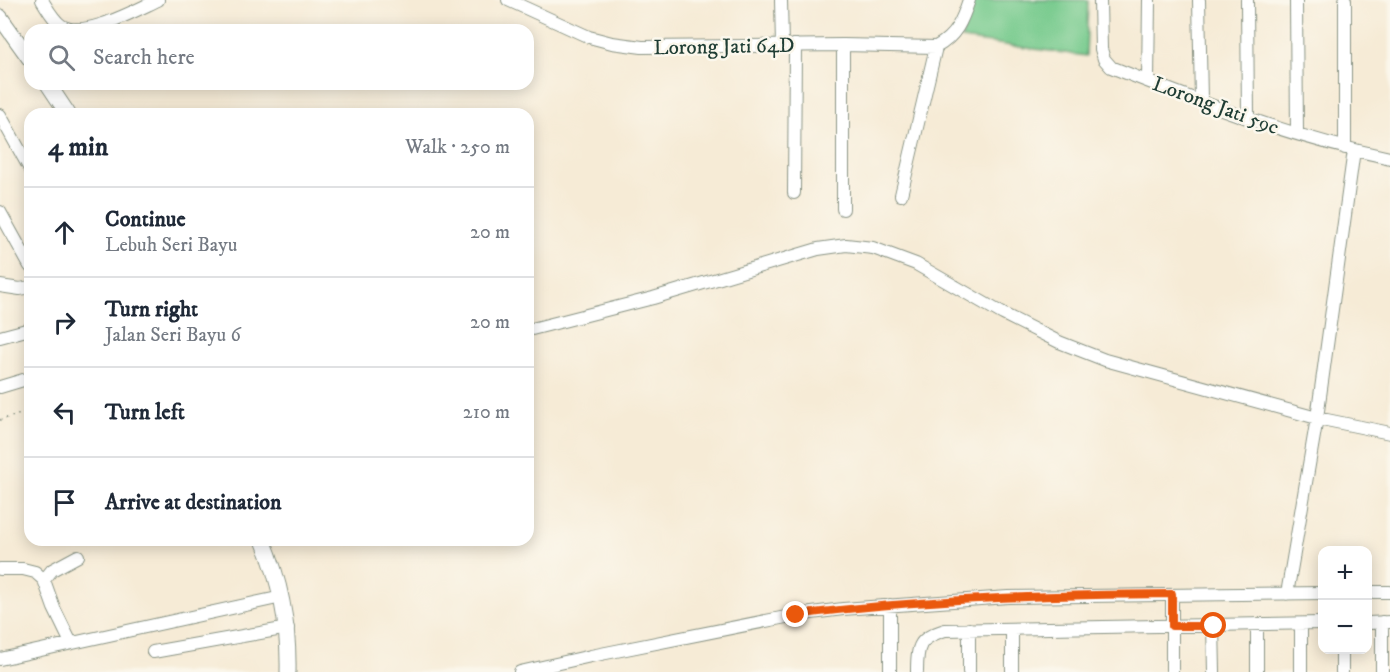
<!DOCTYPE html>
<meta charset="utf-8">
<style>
:root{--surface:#fff;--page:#f6f6f7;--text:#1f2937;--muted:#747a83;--line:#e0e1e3}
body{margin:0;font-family:"IM FELL DW Pica",serif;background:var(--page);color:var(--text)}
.controls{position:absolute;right:18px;bottom:18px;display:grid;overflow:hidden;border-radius:12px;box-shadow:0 3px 15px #0003}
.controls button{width:54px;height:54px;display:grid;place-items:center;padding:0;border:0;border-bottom:2px solid var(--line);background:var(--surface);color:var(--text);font:30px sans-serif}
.stop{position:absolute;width:18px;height:18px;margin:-14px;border:4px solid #ea580c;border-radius:50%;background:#fff}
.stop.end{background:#ea580c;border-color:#fff;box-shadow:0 2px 6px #0008}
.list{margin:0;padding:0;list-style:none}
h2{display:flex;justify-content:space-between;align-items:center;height:78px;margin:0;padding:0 24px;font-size:26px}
h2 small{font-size:20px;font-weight:400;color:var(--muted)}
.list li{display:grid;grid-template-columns:39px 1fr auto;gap:18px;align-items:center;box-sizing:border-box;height:90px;padding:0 24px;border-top:2px solid var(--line)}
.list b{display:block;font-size:22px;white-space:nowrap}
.list p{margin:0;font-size:20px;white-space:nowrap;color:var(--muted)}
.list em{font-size:20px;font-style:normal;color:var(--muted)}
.icon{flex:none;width:33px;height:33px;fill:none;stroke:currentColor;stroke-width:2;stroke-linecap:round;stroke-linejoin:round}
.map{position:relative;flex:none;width:1390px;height:672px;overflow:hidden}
.search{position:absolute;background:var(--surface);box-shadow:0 3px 15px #0003;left:24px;top:24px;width:510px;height:66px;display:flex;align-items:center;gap:15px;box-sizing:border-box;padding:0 21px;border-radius:18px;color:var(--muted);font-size:22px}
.panel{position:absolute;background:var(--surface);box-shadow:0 3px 15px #0003;left:24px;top:108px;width:510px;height:438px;border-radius:18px}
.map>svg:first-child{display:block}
.green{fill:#78cb8e;stroke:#4c8461;stroke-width:1.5}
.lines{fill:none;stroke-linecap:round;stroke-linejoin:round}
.minor-casing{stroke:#8a9485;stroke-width:14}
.major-casing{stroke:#8a9485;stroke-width:17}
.path{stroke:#8a9485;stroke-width:2;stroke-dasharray:1.5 4.5;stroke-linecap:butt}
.minor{stroke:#fff;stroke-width:12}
.major{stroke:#fff;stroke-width:15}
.route{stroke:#ea580c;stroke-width:8}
.labels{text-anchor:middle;stroke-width:5;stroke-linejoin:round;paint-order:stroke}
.street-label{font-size:21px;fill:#1f3d34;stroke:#fbf7ec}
</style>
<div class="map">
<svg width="1390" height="672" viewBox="0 0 1390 672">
<rect width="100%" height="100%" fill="#fbf7ec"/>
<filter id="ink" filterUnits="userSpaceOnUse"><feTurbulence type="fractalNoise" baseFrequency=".0167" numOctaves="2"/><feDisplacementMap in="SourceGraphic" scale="12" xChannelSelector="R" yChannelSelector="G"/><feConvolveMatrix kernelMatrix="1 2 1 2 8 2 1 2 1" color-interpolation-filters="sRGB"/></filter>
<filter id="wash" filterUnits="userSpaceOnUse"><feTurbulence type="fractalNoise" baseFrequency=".008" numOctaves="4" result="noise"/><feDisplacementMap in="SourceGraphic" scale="24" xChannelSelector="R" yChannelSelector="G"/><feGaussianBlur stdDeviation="1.35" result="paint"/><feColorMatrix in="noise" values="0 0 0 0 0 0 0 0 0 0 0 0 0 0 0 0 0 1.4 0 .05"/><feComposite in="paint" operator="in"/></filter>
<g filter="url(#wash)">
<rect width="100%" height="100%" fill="#f6ebd6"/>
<path class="green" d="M973,0H1088L1086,56L961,39Z"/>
</g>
<g filter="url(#ink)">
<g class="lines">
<g class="minor-casing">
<path id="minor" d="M42,0C47,8 53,20 62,26C84,39 136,10 158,0
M508,0L589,37L612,43L642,47L843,45L936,47C956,36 962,21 969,0
M781,0L782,46
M1100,0L1101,49L1104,59L1111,67C1202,103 1294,138 1390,158
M1199,0L1201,100
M1247,0L1248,117
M1296,0L1297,134
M1345,0V148
M843,45V209
M1148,81L1149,0
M0,115L30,169
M794,193L795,45
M901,195L936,47
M0,212L30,266
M0,286L20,289L30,287
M528,330L653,298L818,249L846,245L873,248L916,264L1003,314L1059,342L1105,360L1317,418L1390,433
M0,337L30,329
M0,387L30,378
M0,569H23L35,572L44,580L54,608L71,643
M44,580L52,570L78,556
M1368,592H1390
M1287,594L1317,418L1354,150
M1382,622V672
M1368,623L1390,622
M1301,624V672
M1213,625L1214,672
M1257,625V672
M1012,629V672
M1342,650V672
M153,652L288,628
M0,659L282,597
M520,672L591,656L796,615L843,609L1008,597L1322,593
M890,672V605
M917,672C917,645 919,638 945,630L1322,623
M969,672V629
M1172,672V595"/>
</g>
<g class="major-casing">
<path id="major" d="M0,17L30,59
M48,84L68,114
M263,540C281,583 289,626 288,672"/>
</g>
<path class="path" d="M0,420L30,411"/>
<use href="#minor" class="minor"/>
<use href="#major" class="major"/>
</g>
</g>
<g class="lines" filter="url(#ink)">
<path class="route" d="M796,615C921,599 1046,595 1172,594V626H1214"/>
</g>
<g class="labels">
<g class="street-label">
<text transform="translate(724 46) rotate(-1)" y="7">Lorong Jati 64D</text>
<text transform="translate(1216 105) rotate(20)" y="7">Lorong Jati 59c</text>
</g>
</g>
</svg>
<div class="controls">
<button>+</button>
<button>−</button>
</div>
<div class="stop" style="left:1214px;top:626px"></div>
<div class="stop end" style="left:796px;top:615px"></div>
<div class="search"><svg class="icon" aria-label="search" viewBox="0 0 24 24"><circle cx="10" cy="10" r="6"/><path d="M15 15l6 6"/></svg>Search here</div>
<section class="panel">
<h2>4 min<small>Walk · 250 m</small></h2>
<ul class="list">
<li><svg class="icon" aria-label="ahead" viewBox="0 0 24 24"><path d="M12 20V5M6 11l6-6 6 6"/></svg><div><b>Continue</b><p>Lebuh Seri Bayu</p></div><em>20 m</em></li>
<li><svg class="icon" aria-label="right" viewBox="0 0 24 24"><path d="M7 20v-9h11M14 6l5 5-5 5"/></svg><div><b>Turn right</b><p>Jalan Seri Bayu 6</p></div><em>20 m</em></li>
<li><svg class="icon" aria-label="left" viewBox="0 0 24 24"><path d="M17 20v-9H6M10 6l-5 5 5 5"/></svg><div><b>Turn left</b></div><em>210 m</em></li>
<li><svg class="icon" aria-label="arrive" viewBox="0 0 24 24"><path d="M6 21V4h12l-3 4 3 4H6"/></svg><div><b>Arrive at destination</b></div></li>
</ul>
</section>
</div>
